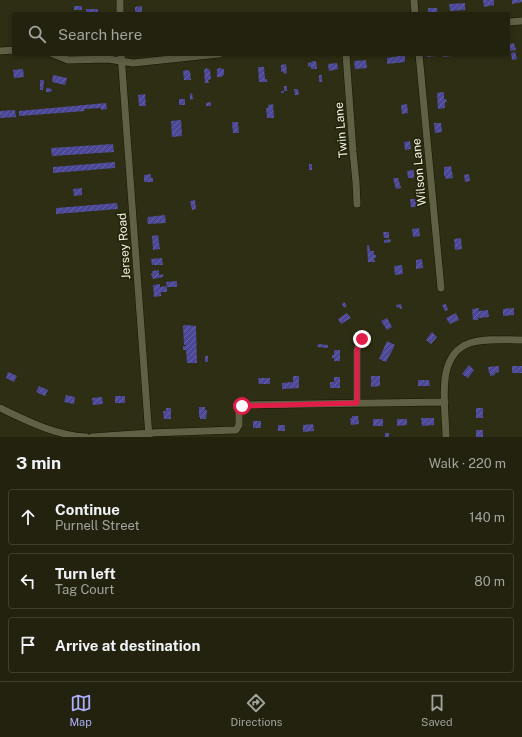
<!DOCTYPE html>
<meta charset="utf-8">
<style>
:root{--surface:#22220e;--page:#2e2f1c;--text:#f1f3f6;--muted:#a2a49e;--line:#3f3f2e;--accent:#acaffb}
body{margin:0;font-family:"Public Sans",sans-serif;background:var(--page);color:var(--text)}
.stop{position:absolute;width:12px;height:12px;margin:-9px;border:3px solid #e11d48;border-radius:50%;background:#fff}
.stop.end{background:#e11d48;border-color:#fff;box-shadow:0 1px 4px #0008}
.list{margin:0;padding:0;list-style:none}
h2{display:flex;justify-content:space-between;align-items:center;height:52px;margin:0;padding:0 16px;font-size:17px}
h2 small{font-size:13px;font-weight:400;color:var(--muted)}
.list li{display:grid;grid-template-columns:26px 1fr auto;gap:12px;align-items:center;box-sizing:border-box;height:56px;margin:0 8px 8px;padding:0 8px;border:1px solid var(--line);border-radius:4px}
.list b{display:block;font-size:15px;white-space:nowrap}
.list p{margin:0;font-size:13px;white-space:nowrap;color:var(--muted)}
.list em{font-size:13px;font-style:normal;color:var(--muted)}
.icon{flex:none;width:22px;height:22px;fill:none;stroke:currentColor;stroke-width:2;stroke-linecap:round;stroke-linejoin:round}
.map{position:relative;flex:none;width:522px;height:437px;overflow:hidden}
.search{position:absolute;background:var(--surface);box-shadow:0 2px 6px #0003;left:12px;right:12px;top:12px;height:44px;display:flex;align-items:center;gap:10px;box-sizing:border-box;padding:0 14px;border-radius:4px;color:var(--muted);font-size:15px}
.sheet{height:244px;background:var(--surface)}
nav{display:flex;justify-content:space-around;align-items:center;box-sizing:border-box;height:56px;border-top:1px solid var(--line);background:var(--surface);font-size:11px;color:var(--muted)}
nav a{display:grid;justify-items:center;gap:2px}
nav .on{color:var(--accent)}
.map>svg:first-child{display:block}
.building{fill:url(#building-hatch)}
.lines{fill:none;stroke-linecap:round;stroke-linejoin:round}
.minor-casing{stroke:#151600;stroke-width:8}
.minor{stroke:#5f6044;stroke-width:7}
.route{stroke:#e11d48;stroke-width:5}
.labels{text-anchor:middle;stroke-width:3.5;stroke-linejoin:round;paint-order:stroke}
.street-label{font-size:12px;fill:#f4f5e5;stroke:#232409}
</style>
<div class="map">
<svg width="522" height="437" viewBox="0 0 522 437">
<defs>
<pattern id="building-hatch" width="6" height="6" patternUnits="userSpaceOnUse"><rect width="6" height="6" fill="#4c4897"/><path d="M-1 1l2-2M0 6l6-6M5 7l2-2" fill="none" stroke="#6663a5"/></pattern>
</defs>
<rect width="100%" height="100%" fill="#2d2e13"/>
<path class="building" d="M483,0H494V5L484,7Z
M512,0H522V2L512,4Z
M465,3V10L450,11L449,4Z
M74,6H82V10H74Z
M142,6V12L135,13V7Z
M428,8H437L438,14H428Z
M86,9H98V13L86,14Z
M393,12V14H385V13Z
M514,43L516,50L509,51L508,44Z
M515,52L517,59L512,60L511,53Z
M427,54H436V56L427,57Z
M442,54H452V56L443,57Z
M405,55V62L387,64V58Z
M366,60L367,68L355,69L354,61Z
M312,61H316L317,69H311V66L308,67V63L312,62Z
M337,63L338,69L329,71L328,64Z
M286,64L287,73L284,74L283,71L281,72V65Z
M258,67H264L265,79H267V82H259Z
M206,68L210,70L211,79L208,80L209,83H205L204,70Z
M219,68L224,69V75L222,76V77H217V69Z
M23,69L24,77L14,78L13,70Z
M186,70L190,71L191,80H184L183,71Z
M53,75L67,78L65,85L52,82Z
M319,75H322V82H319Z
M40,80H44L43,90H40Z
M284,86H287V91H284V93H281V91H284Z
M46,88L52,89L51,92H46Z
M294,89H298L299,95H295Z
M444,92V99H446L447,102H445V108L438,109L437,93Z
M192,93L193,99L190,100V94Z
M145,94L146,106H139L138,95Z
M179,99H185V105H179Z
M211,102V106H206V103Z
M106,103L107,109L101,110V108L84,109L85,111L19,116V111Z
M273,104L274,118H267L266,108H268V105Z
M407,104L408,113L402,114L401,105Z
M15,110L16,117L0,118V111Z
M181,120L182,136L172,137L171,121Z
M232,122H238L239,133H233Z
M434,123H441L442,132L435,133Z
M410,141L411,149L405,150L404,142Z
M113,144L114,152L52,156L51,148Z
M115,162V168L53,173V167Z
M309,164H312V170H309Z
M451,166L453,178L446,179L445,176H444V167Z
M414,170V178H408L407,171Z
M151,174V178H153V182H144V175Z
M469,174L470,181L465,182L464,175Z
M393,178H398L401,188L396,189Z
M82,188V195L74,196L73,189Z
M410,199H416L417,207H411Z
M195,200L196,209L192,210L190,201Z
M117,203L118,209L56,214V208Z
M165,215L166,223L148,224V222H147L148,217Z
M419,228L420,236L413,237L412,229Z
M383,232H389V238H384Z
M158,235L160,249L153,250L152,236Z
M461,238L462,249L455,250L454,239Z
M390,239L391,242L384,243V240Z
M367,245H369L370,251H374V255H376V258H374L375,262H368Z
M162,258L163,265H152L151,259Z
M422,259L423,268L416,269V260Z
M402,265L403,274L395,275L394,266Z
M159,270V275L163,274V277L153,279L151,274L153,273L152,271Z
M177,281V287H167L166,282Z
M160,284V287L167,286V292H161V296L154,297L153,285Z
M344,302L347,306L344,308L342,304Z
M401,304L402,309H400L399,307L397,308L396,305Z
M446,304L448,310L445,311L442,305Z
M479,308V311L488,310L489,317L478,318V320H473L472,309Z
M514,308V315L503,316V309Z
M347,313L351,318L341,324L338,319Z
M456,313L459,320L450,324L446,318Z
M387,318L392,327L387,330L381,321Z
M186,325L196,326L197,363H187L186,350H183V346H186V345H184L183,326Z
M432,332L437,337L431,344L426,340Z
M387,341L395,345L386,362L379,359Z
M318,344L328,345V348L317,347Z
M334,350H340V361H334V358H332V355H334Z
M205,356H208V362H205Z
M469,365L474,370L468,378L462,374Z
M499,366V372L495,373V375L490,376V373H489L488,367Z
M512,366H522V373H512Z
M8,372L17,376L14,382L6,378Z
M293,376H299V388L282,389V383L293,382Z
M371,376H380V386L371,387Z
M334,377H340V388H330V382H334Z
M258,378H270V384H259Z
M418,380H429L430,386H418Z
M39,386L48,390L45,396L36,392Z
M66,395L75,397L74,404L64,402Z
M115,396H125V403H115Z
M102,397L103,404L93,405L92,398Z
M199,407H205V410H207L206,419H200V417H199Z
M166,408H171V419H164L163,411H166Z
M476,408H483V418H476Z
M352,416H358L359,424L351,425L350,418H352Z
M421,418H434V425L422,426Z
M373,419H383V426H373Z
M397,419H407V425L397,426Z
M253,421H261V428H253Z
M313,424L314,431L303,432V425Z
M278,425H285V431H278Z
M476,430H483V437H476Z
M385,433H389V437H385Z"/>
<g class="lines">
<g class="minor-casing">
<path id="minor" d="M120,0V14
M414,0L415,14
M508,22L522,21
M0,51L14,50
M53,54L68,60L108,59L133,63L219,54
M121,54L149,437
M346,54L353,152L356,182L357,204
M419,54L441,288
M357,403V350L362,339
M0,408C28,421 54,435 86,437
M92,437L149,433L236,430L239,425V409L245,405L445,402
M446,437C446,408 434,355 470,343C484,338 506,340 522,340"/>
</g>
<use href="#minor" class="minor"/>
</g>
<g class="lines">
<path class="route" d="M242,406L357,403V350L362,339"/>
</g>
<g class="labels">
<g class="street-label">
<text transform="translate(341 130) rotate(-95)" y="4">Twin Lane</text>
<text transform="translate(419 172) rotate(-95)" y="4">Wilson Lane</text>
<text transform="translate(124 246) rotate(-94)" y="4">Jersey Road</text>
</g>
</g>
</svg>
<div class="stop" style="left:242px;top:406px"></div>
<div class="stop end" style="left:362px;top:339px"></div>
<div class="search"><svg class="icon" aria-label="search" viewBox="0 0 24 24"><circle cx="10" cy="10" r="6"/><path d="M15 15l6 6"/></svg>Search here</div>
</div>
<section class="sheet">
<h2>3 min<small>Walk · 220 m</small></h2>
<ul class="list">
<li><svg class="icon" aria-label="ahead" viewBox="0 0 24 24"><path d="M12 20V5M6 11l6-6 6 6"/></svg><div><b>Continue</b><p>Purnell Street</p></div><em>140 m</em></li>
<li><svg class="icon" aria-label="left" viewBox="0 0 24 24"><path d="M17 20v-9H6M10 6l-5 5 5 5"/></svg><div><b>Turn left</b><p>Tag Court</p></div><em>80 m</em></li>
<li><svg class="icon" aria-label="arrive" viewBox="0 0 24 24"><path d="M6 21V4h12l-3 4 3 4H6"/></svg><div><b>Arrive at destination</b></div></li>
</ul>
</section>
<nav>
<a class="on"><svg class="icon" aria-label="map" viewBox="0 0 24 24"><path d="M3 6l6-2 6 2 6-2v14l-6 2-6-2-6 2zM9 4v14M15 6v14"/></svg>Map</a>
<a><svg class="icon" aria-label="directions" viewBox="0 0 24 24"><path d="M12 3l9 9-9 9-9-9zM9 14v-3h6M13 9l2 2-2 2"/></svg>Directions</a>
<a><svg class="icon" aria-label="saved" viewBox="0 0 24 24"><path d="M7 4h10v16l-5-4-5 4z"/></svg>Saved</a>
</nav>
